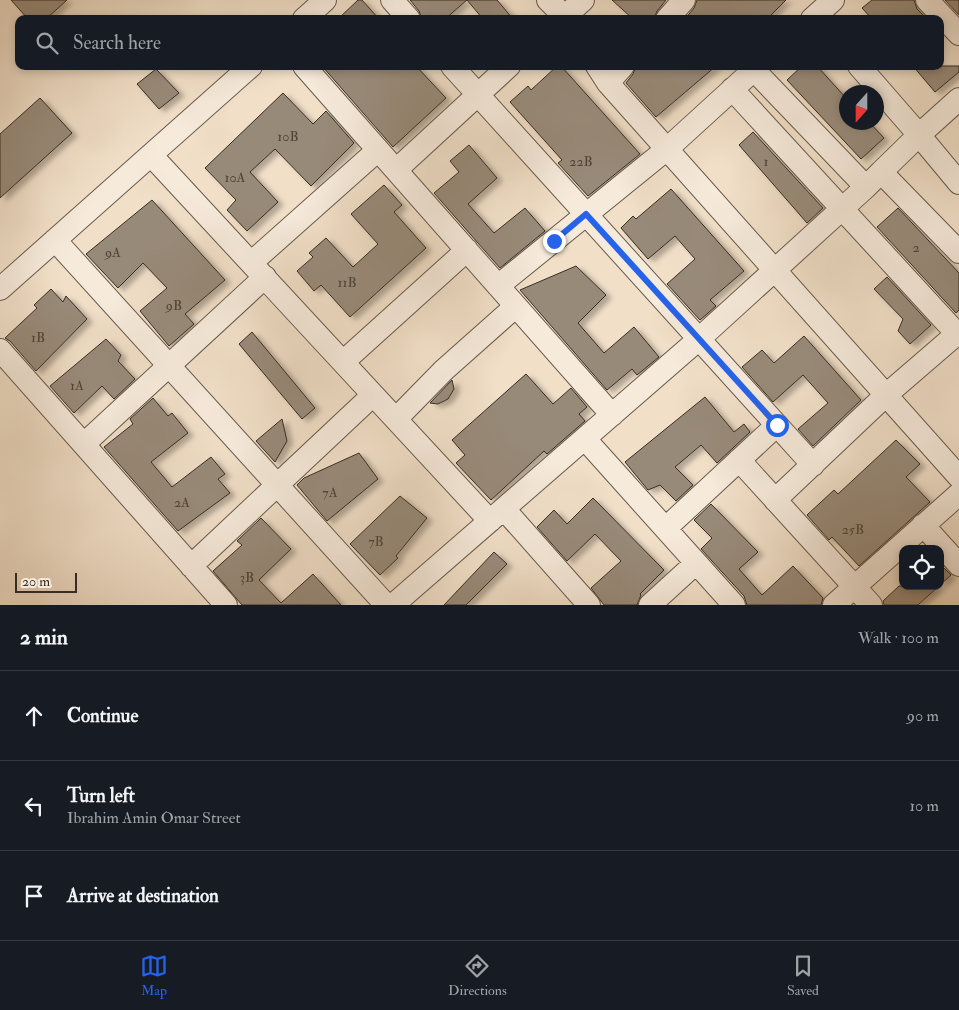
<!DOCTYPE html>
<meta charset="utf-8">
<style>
:root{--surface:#171b24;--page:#20242c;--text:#f1f3f6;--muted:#9ea1a6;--line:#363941;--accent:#2563eb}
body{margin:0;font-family:"IM FELL Double Pica",serif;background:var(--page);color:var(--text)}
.controls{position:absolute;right:15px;bottom:15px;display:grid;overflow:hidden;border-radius:10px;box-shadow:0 2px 8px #0003}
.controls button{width:45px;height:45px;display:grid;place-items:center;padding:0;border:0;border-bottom:1px solid var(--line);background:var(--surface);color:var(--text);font:25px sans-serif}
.compass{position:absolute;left:839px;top:85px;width:45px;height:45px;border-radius:50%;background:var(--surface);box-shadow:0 2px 8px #0003;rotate:201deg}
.scale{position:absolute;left:15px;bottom:12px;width:62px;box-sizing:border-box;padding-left:5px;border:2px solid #382d23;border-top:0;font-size:14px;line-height:18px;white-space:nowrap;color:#382d23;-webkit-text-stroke:4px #f6eadb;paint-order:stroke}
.stop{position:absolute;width:15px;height:15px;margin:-11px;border:4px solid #2563eb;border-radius:50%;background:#fff}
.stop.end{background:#2563eb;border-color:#fff;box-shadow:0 1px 5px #0008}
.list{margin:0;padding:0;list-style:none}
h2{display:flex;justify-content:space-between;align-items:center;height:65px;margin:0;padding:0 20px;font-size:21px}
h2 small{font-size:16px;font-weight:400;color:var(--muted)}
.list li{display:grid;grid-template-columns:32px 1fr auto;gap:15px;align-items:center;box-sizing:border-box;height:90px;padding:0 20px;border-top:1px solid var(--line)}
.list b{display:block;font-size:19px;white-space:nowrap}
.list p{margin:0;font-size:16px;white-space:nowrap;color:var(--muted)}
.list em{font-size:16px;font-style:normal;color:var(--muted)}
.icon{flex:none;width:28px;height:28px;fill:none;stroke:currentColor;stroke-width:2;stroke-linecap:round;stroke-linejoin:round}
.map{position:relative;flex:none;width:959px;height:605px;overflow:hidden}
.search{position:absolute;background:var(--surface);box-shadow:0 2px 8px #0003;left:15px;right:15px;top:15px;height:55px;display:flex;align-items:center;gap:12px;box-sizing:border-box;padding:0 18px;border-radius:10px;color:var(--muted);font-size:19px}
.sheet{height:335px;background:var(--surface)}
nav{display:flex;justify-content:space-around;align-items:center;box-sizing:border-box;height:70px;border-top:1px solid var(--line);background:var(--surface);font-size:14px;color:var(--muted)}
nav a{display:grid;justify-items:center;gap:2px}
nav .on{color:var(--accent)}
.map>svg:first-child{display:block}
.building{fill:#988a79;stroke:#382d23;filter:url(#shadow)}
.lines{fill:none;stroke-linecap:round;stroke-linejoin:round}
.minor-casing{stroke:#665a4c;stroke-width:24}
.minor{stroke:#f6eadb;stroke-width:22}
.route{stroke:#2563eb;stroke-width:6}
.labels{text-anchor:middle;stroke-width:5;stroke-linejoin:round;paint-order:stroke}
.number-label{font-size:14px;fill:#504438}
</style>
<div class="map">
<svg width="959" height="605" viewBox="0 0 959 605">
<defs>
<filter id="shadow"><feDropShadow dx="5.5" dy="3" stdDeviation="2.5" flood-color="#0004"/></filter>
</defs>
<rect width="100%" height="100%" fill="#f1dfc8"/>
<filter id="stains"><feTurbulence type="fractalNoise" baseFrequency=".004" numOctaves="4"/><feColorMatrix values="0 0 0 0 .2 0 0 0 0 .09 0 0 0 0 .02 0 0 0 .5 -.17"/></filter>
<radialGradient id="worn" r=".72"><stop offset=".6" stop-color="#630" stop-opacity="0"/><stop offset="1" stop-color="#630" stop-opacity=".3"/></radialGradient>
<path class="building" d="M11,0H67L46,19H28Z
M358,0H362L379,19H338Z
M410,0H497L513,19H483L467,0L445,19H422L419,11Z
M612,0H666L657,11L654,19H633Z
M697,0H786L767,19H685L694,8Z
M872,0H914L917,9L927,19H872L862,8Z
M945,0H959V15Z
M322,66H416L446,98L393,147Z
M557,66H561L640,154L588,196L558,163L562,160L510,102L528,86L531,90Z
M636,66H716L656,117L626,83L633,74Z
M802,66H817L846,98V122H869L884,138L861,159L787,80Z
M913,66H959V72L935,92Z
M156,69L179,93L159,109L137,84Z
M283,93L313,124L326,111L354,143L311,186L275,149L250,172L278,202L247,231L227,210L236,200L205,168Z
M40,98L72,133L0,198V134Z
M753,132L823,208L807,223L739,145Z
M469,145L497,178L468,204L494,233L525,208L545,231L500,268L434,193L459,172L450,161Z
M384,185L402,205L394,212L426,248L350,317L321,285L314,291L297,271L313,257L309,253L326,238L353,267L378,244L351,214Z
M671,189L744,271L710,300L716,306L700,320L667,284L695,259L675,236L648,259L621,228L633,216L636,219Z
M152,200L225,280L185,314L194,324L169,346L140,311L167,288L143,263L118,288L86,254Z
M898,208L959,273V310L956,313L877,227Z
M576,266L606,295L578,323L604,353L634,327L659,357L637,375L632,369L607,390L520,290Z
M887,277L931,325L910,344L898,331L903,319L874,289Z
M51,289L63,302L66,296L87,319L36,371L10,341L5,338L37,308L34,305Z
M252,332L315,408L302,419L239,344Z
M804,336L861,400L813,446L798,429L828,403L803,375L773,402L742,367L762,350L774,363Z
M106,339L121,355L118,361L135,379L114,399L102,386L74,413L50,386Z
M526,374L553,404L571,388L587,407L579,414L585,421L547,454L544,451L491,500L456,463L465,455L452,440Z
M452,380L454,389L448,399L438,404L430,403Z
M705,397L734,432L744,424L750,432L717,463L701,445L675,467L693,485L676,501L660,485L648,490L625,462Z
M153,398L168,416L172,413L188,433L151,462L172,487L211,457L225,474L218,479L230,493L178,531L104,447L133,424L130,419Z
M282,419L287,441L275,462L256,441Z
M896,440L920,464L906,477L930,502L859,566L832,537L829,540L807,515L834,490L838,494Z
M359,453L378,479L327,521L297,485L304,478Z
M400,496L427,518L396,556L398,558L380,575L350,544Z
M593,498L664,570L640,594L641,595L637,605H604L591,588L621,561L595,534L567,561L537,527L554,510L567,524Z
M711,504L758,552L739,569L762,595L793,566L823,598L821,605H747L744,596L701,549L712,538L694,520Z
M261,518L291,549L259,580L281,603L313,574L341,605H242L213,571L242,545L237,541Z
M494,552L507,564L466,605H444Z
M940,564L951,575L940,585Z
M899,586H939L918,605H884L883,601Z"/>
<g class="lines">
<g class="minor-casing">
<path id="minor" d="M392,0L409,19
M548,0L567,19
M927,0L959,34
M304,19L325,0
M562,19L583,0
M667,19L684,0
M812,19L833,0
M304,66L612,415
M452,66L813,465
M597,66L608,83L959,477
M859,66L919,135L959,99
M754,70L866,187L881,172L959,252
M608,83L623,66
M732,89L959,336
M151,155L490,521
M396,170L509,66
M881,172L919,135L959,183
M55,240L386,605
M251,263L378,150
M498,286L667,149L758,66
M0,289L251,66
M0,350L226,605
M343,362L467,250
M396,419L444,370L516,306
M585,439L734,605
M84,444L265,277
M739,460L871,605
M775,500L886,395L959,332
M504,509L589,605
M923,525L959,565
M666,528L777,425
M191,566L373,395
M393,605L699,339L866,187
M650,605L696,563
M834,605L959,494"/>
</g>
<use href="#minor" class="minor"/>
</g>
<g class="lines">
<path class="route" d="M554,241L586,214L777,425"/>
</g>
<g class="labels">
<g class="number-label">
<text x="288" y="141">10B</text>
<text x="581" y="166">22B</text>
<text x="766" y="166">1</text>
<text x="235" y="182">10A</text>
<text x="916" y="252">2</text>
<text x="113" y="257">9A</text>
<text x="347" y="287">11B</text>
<text x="174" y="310">9B</text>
<text x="38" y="342">1B</text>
<text x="77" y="390">1A</text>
<text x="330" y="497">7A</text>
<text x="182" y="507">2A</text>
<text x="853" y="534">25B</text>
<text x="376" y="546">7B</text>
<text x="247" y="582">3B</text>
</g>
</g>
<rect width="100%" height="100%" filter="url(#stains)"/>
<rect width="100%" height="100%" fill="url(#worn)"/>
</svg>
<div class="controls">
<button><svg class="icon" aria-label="locate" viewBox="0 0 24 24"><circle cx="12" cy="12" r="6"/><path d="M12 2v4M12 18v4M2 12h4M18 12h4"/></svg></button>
</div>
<svg class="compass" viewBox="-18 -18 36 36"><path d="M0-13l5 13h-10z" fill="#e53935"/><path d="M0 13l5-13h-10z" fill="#9ea1a6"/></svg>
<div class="scale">20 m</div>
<div class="stop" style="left:777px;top:425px"></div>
<div class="stop end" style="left:554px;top:241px"></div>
<div class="search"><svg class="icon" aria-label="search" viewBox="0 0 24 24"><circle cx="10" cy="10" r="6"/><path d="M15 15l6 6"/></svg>Search here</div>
</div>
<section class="sheet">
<h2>2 min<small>Walk · 100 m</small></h2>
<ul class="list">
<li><svg class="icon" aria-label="ahead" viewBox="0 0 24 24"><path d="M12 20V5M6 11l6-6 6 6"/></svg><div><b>Continue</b></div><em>90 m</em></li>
<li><svg class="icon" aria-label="left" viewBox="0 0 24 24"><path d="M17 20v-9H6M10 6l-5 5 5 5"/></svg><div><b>Turn left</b><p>Ibrahim Amin Omar Street</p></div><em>10 m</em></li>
<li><svg class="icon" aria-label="arrive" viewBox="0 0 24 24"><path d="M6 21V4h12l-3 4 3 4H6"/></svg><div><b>Arrive at destination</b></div></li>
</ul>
</section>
<nav>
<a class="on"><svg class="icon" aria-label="map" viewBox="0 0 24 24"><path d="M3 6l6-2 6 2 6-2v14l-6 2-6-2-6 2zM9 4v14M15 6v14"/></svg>Map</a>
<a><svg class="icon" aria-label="directions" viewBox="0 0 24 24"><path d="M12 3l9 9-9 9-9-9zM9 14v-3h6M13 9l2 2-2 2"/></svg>Directions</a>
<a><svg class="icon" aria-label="saved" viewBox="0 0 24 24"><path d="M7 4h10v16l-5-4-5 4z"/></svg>Saved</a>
</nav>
